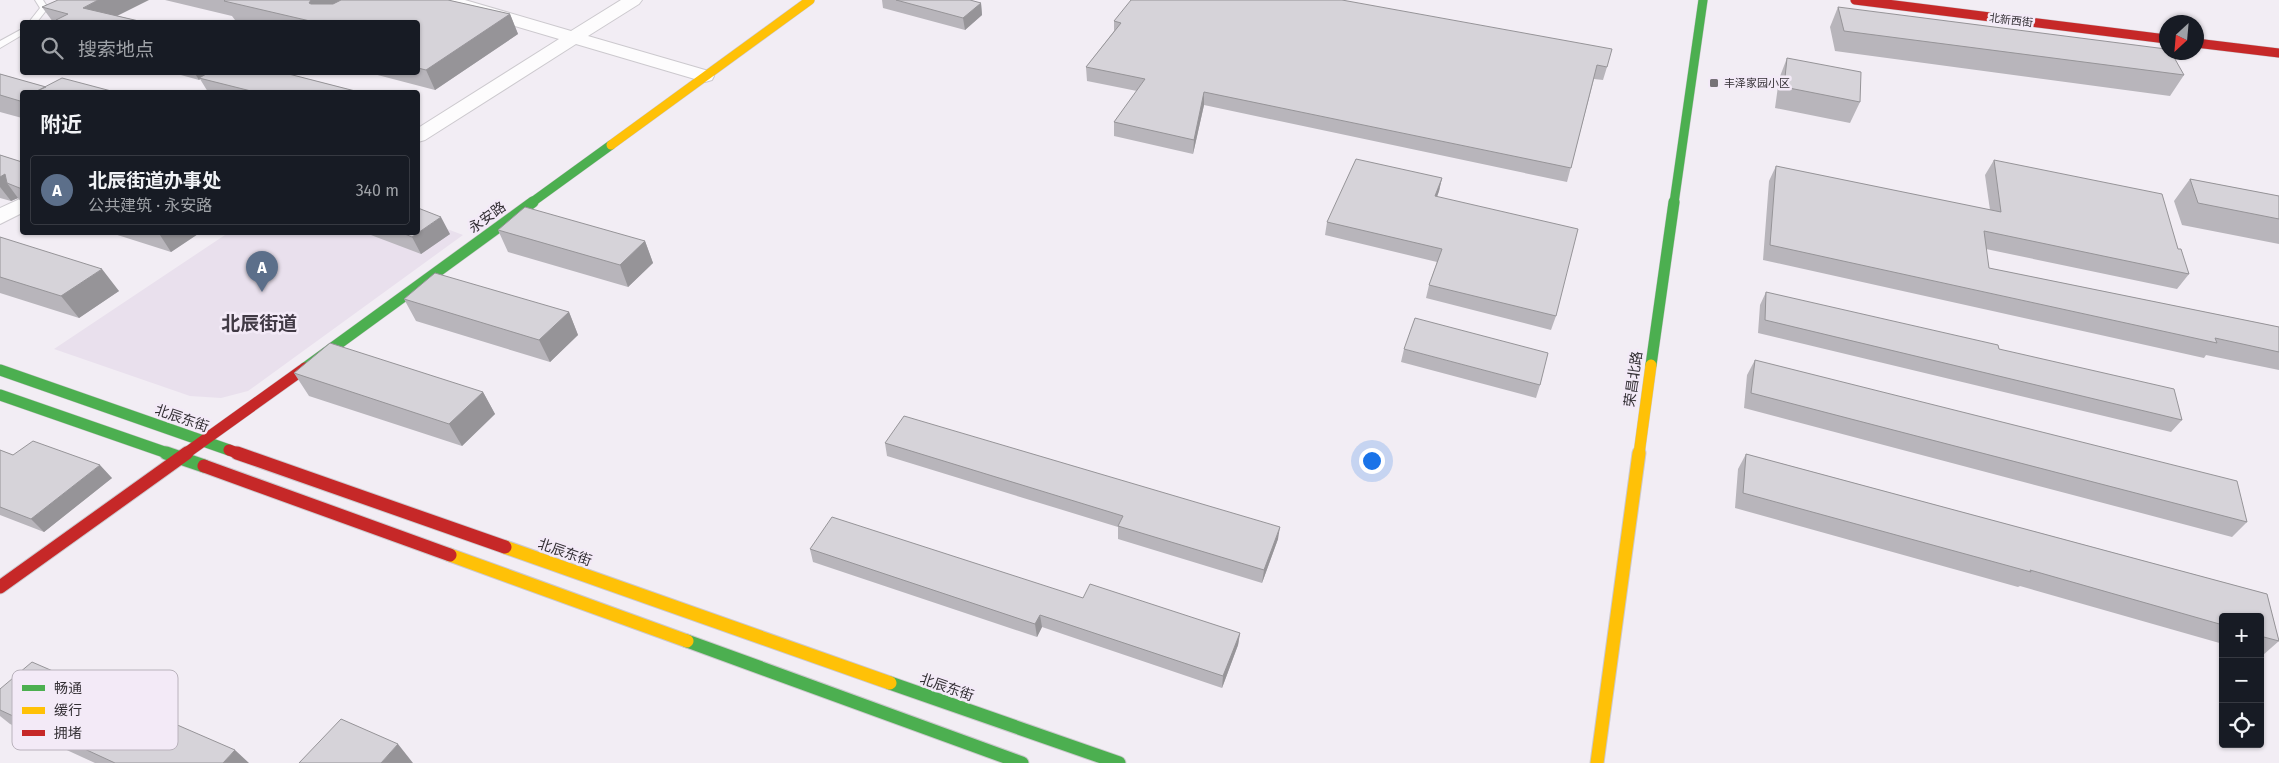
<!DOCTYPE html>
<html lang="zh">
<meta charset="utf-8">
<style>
:root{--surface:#171b24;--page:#20242c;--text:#f1f3f6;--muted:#9ea1a6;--line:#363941;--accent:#ea580c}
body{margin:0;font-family:"Fira Sans","Noto Sans SC",sans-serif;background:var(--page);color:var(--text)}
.controls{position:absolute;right:15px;bottom:15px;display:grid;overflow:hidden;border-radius:5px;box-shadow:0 1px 4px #0004}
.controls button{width:45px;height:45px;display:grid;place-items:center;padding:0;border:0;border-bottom:1px solid var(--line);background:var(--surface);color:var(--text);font:25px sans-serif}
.compass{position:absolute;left:2159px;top:15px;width:45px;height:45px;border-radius:50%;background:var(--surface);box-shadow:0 1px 4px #0004;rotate:206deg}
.you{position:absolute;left:1371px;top:460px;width:18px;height:18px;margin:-12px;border:4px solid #fff;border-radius:50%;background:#1a73e8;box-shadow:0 0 0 8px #1a73e833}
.badge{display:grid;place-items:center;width:32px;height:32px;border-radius:50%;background:var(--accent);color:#fff;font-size:16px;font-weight:700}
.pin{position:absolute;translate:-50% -41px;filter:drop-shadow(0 1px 2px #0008)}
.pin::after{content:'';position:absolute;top:26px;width:18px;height:15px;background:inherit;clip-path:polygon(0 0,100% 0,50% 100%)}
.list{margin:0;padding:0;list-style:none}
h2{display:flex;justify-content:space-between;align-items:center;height:65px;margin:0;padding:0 20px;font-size:21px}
h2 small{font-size:16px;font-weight:400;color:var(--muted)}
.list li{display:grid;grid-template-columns:32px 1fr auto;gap:15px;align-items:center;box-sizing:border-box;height:70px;margin:0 10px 10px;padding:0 10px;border:1px solid var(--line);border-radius:5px}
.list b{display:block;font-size:19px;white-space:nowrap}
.list p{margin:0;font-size:16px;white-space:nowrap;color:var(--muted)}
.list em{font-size:16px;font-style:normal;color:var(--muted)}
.icon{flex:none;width:28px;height:28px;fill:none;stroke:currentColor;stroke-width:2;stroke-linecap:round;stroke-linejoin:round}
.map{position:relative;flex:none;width:2279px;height:763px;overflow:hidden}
.search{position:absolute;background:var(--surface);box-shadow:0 1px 4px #0004;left:20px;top:20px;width:400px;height:55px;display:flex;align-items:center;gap:12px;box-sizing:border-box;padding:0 18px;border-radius:5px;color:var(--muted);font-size:19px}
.panel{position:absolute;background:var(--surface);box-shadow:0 1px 4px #0004;left:20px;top:90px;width:400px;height:145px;border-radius:5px}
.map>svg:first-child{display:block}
.built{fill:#e9e0ed}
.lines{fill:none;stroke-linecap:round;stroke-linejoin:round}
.lane-casing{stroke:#ccc9ce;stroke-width:2}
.street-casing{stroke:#ccc9ce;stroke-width:2}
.fast-far2-casing{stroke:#ccc9ce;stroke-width:10}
.fast-far1-casing{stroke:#ccc9ce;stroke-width:12}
.fast-casing{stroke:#ccc9ce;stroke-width:15}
.slow-far2-casing{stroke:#ccc9ce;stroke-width:10}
.slow-far1-casing{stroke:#ccc9ce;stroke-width:12}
.slow-casing{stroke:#ccc9ce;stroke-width:15}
.jam-far2-casing{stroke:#ccc9ce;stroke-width:10}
.jam-far1-casing{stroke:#ccc9ce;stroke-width:12}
.jam-casing{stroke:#ccc9ce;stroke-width:15}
.lane{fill:#fdfcfd;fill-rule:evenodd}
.street{fill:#fdfcfd;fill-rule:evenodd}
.fast-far2{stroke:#4caf50;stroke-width:9}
.fast-far1{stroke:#4caf50;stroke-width:11}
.fast{stroke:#4caf50;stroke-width:13}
.slow-far2{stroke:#ffc107;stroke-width:9}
.slow-far1{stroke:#ffc107;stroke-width:11}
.slow{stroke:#ffc107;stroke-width:13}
.jam-far2{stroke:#c62828;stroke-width:9}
.jam-far1{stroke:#c62828;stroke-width:11}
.jam{stroke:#c62828;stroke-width:13}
.wall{fill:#b8b5bb}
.shaded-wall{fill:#969498}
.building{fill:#d6d3d9;stroke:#969498}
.poi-dot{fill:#767277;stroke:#f3eaf7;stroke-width:2}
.labels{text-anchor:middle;stroke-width:5;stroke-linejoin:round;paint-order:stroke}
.far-street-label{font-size:11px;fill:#332f34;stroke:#f3eaf7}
.far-poi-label{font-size:11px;fill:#332f34;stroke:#f3eaf7;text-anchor:start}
.street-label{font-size:14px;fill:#332f34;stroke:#f3eaf7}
.district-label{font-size:19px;font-weight:bold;fill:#413a45;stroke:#f3eaf7}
.key{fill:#f3eaf7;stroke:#b9b2bc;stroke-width:1}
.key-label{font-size:14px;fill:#332f34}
</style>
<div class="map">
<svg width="2279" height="763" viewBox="0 0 2279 763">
<rect width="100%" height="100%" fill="#f2edf4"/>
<path class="built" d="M418,218L463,235L248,391L221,398L190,396L54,349L228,233L418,232Z"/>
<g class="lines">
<g class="lane-casing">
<path id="lane" d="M35,0H43L48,8L37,22H29L40,8Z
M22,29V35L0,48V41Z"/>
</g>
<g class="street-casing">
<path id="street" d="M437,0H465L571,31L621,0H642L639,4L588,36L712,72L714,76L712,80L705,82L576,44L425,140L418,142V128L559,39L440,4Z
M22,198V213L0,224V208Z"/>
</g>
<g class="fast-far2-casing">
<path id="fast-far2" d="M531,203L611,145
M1674,203L1703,0"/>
</g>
<g class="fast-far1-casing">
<path id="fast-far1" d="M1651,365L1674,202
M305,368L533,202
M0,370L229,450
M0,395L170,454"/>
</g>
<g class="fast-casing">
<path id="fast" d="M166,453L204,466
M687,641L1022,763
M890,683L1119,763"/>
</g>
<g class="slow-far2-casing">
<path id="slow-far2" d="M611,145L810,0"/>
</g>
<g class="slow-far1-casing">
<path id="slow-far1" d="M1639,454L1651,365"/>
</g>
<g class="slow-casing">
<path id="slow" d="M505,547L890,683
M450,555L687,641
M1597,763L1639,453"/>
</g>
<g class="jam-far2-casing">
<path id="jam-far2" d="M1855,0L2166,39
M2196,43L2279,53"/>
</g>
<g class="jam-far1-casing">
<path id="jam-far1" d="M229,450L240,454
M185,454L305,368"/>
</g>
<g class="jam-casing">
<path id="jam" d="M237,453L505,547
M204,466L450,555
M0,587L187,453"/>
</g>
<use href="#lane" class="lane"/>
<use href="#street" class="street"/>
<use href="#fast-far2" class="fast-far2"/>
<use href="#fast-far1" class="fast-far1"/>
<use href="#fast" class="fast"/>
<use href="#slow-far2" class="slow-far2"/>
<use href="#slow-far1" class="slow-far1"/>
<use href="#slow" class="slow"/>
<use href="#jam-far2" class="jam-far2"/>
<use href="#jam-far1" class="jam-far1"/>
<use href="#jam" class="jam"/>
</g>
<path class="wall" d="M165,0H448L510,14L518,34L435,90L366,72H418V22H244L235,20L232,16Z
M882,0H970L981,3L982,15L965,30L883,8Z
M1342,0L1607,67L1603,80L1594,79L1567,182L1204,105L1193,154L1114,136V122L1137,91L1087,81L1086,67L1114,31V21Z
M42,7L118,16L143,22H53Z
M1838,7L2184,75L2170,96L1835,51L1830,27Z
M1787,58L1860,102L1850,123L1775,108L1779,79Z
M170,72H281L359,92H208L200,79L199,80Z
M0,74L46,87L22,92V118L0,112Z
M0,155L22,162V203L18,198L11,201L0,198Z
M1994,160L2178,249L2189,274L2177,289L1986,249L1989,268L2279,327V370L2206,355L2204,358L1763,260L1769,181L1776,166L1990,210L1985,175Z
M1442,178L1439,191L1437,197L1556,316L1551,330L1426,298L1429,285L1437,262L1325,235L1327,222Z
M2190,179L2279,196V244L2182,225L2174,201Z
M498,230L645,241L653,263L628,287L508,252Z
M108,232H201L171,252Z
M363,232H418L450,234L421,254Z
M0,237L119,291L79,318L0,293Z
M1766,292L1999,349L2182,420L2171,432L1758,333L1760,305Z
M404,299L569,312L578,335L550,362L416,321Z
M1404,349L1540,385L1536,398L1401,362Z
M1755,360L2247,522L2232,537L1744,408L1747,375Z
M294,373L483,392L495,414L462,446L309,396Z
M885,443L1278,539L1262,583L1118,539V527L887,456Z
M0,450L13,455L112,478L44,532L0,515Z
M1746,454L2267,594L2279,641L2263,655L2260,654V617H2223V644L2020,586L2018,587L1735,508L1738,469Z
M810,549L1083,598L1240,633L1238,645L1222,688L1042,627L1037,637L813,562Z
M0,689L249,763H95L10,724L0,716Z"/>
<path class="shaded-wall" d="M98,0H149L105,22L83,8Z
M311,0H352L323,16L309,3Z
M981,3L982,15L965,30L963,18Z
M510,14L518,34L435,90L426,70Z
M194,72H212L199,78L200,79L199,80Z
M1204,92V105L1193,154L1194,140Z
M5,174L7,183L18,198L11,201L0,187V177Z
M1442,178L1439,191L1432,210L1435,196Z
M441,217L450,234L421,254L412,237Z
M158,232H201L171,252Z
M645,241L653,263L628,287L620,265Z
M102,269L119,291L79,318L61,296Z
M569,312L578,335L550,362L539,340Z
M483,392L495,414L462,446L449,424Z
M100,465L112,478L44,532L31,519Z
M1280,527L1278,539L1262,583L1264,570Z
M1040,615L1042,627L1037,637L1035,624Z
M1240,633L1238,645L1222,688L1223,676Z
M398,744L413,763H381Z
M235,750L249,763H223Z"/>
<path class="building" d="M58,0H98L83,8L143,22H66L56,20L68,14L42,7Z
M225,0H311L309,3L311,4H333L341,0H448L510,14L426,70L418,68V22H307L310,21L224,1Z
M896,0H970L981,3L963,18Z
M1131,0H1342L1612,49L1607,67L1597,65L1571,168L1204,92L1194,140L1114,122L1145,79L1086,67L1121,23L1114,21Z
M1838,7L2166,49V52H2171L2184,75L1844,31Z
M1787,58L1861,72L1860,102L1784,87Z
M281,72L359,92H255L199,78L208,73Z
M0,74L46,87L35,92H22V99L20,101L0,95Z
M62,78L115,92H35Z
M0,155L22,162V189L7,183L5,174L0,177Z
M1356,159L1442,178L1435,196L1578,229L1556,316L1429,285L1442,249L1327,222Z
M1994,160L2162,194L2178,249H2181L2189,274L1984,231L1989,268L2279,327V352L2215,338L2217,343L1770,245L1776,166L2001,212Z
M2190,179L2279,196V219L2198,203Z
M525,207L645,241L620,265L498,230Z
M418,208L441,217L412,237L400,232H418Z
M0,237L102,269L61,296L0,277Z
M435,273L569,312L539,340L404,299Z
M1766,292L1998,345L1999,349L2174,389L2182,420L1765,320Z
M1415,318L1548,353L1540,385L1404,349Z
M330,343L483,392L449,424L294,373Z
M1755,360L2237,481L2247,522L1751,393Z
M904,416L1280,527L1264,570L1118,526L1123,516L885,443Z
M33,441L100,465L31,519L0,507V450L13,455Z
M1746,454L2267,594L2279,641L2260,636V617H2223V625L2030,570L2031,572L1743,493Z
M832,517L1083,598L1090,584L1240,633L1223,676L1040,615L1035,624L810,549Z
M32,662L235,750L223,763H115L0,710V689Z
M341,719L398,744L381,763H299Z"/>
<rect class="poi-dot" x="1709" y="78" width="10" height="10" rx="2.5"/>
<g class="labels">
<g class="far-street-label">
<text transform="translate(2011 20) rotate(7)" y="4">北新西街</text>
</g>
<g class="far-poi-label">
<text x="1724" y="87">丰泽家园小区</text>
</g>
<g class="street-label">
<text transform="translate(487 217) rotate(-36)" y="5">永安路</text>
<text transform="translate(1633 379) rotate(-82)" y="5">荣昌北路</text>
<text transform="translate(182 418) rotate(19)" y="5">北辰东街</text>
<text transform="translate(565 552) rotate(19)" y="5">北辰东街</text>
<text transform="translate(947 687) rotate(19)" y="5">北辰东街</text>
</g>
<g class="district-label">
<text x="259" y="330">北辰街道</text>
</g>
</g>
<rect x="12" y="670" width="166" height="80" rx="8" class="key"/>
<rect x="22" y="685" width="23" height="6" fill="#4caf50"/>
<rect x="22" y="707" width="23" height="7" fill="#ffc107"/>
<rect x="22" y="730" width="23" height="6" fill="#c62828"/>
<g class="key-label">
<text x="54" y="693">畅通</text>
<text x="54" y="715">缓行</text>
<text x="54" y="738">拥堵</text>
</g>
</svg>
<div class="controls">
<button>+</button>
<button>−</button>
<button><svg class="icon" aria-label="locate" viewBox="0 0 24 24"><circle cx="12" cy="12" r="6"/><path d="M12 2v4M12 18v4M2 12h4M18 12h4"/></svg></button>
</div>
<svg class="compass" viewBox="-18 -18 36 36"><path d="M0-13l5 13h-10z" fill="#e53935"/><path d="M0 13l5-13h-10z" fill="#9ea1a6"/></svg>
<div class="you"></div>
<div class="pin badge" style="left:262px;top:292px;background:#5c6f8a">A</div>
<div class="search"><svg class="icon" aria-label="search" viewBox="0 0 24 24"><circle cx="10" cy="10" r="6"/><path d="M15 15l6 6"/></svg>搜索地点</div>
<section class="panel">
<h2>附近<small></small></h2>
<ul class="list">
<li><span class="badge" style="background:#5c6f8a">A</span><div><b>北辰街道办事处</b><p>公共建筑 · 永安路</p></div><em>340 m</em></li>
</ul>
</section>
</div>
